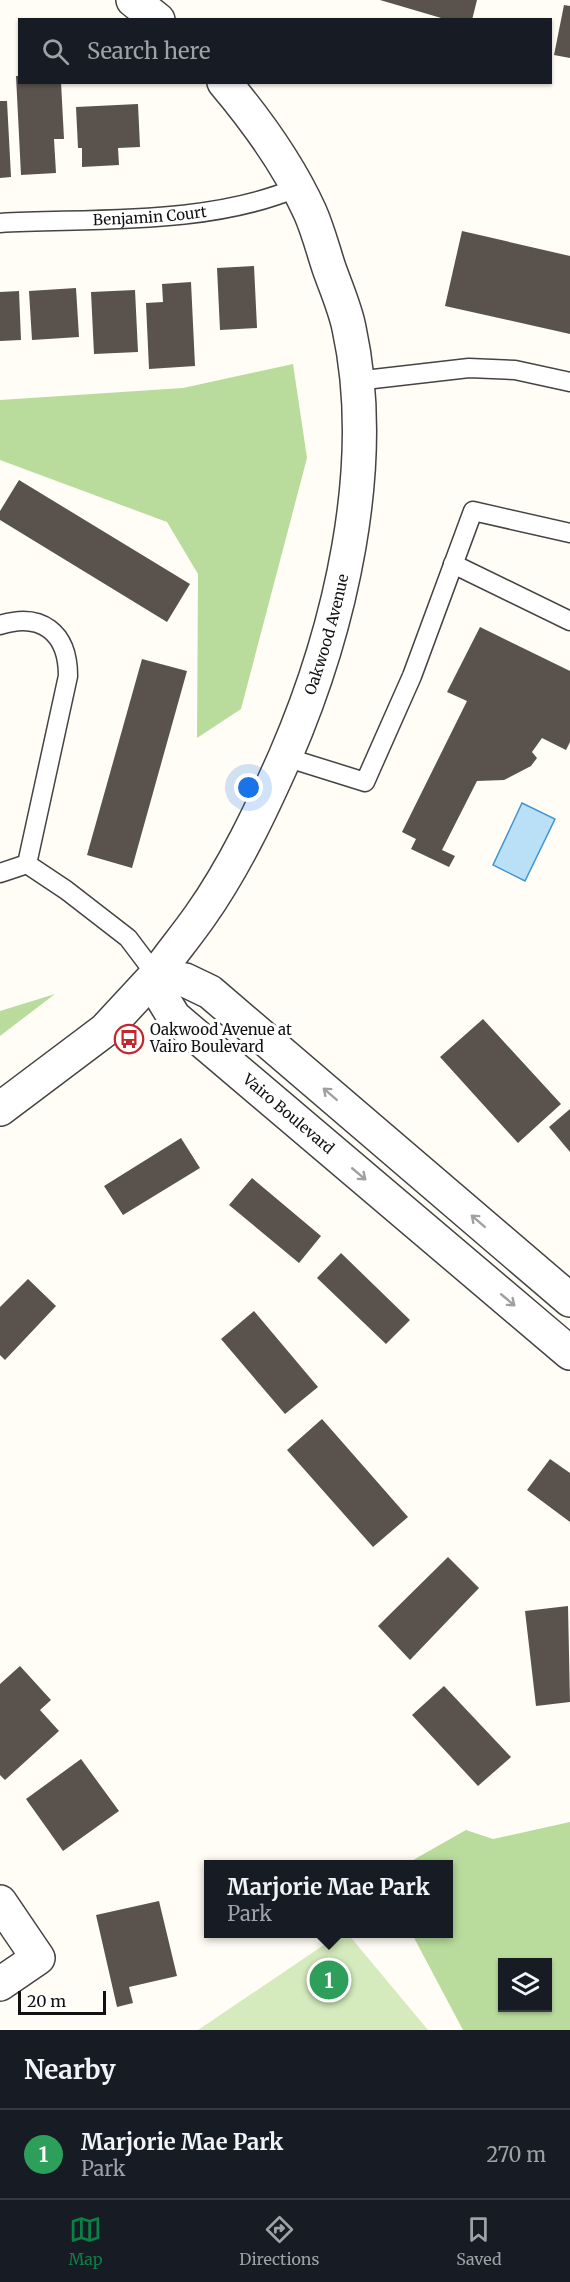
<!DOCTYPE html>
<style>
:root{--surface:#171b24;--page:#20242c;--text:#f1f3f6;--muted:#9ea1a6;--line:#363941;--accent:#0b8043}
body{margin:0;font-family:Merriweather,serif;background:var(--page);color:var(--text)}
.controls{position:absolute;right:18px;bottom:18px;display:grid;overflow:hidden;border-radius:0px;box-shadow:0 2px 4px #0004}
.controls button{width:54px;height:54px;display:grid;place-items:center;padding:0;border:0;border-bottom:2px solid var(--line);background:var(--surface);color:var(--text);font:30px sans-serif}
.scale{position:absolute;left:18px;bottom:15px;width:88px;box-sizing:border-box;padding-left:6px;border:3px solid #111;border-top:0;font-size:16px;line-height:21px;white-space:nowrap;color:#111;-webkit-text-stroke:4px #fff;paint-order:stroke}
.you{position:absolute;left:249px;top:788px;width:21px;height:21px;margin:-15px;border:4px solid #fff;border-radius:50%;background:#1a73e8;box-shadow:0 0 0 9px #1a73e833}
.badge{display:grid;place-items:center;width:39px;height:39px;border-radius:50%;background:var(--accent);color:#fff;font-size:20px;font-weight:700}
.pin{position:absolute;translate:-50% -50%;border:3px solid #fff;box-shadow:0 2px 6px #0006}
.popup{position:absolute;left:204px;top:1860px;width:249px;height:78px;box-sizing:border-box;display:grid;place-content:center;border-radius:0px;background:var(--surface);filter:drop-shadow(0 2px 4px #0005);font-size:20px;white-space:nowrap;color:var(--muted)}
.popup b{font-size:22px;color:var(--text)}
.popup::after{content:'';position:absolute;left:50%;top:100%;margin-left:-12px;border:12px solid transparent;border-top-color:var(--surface)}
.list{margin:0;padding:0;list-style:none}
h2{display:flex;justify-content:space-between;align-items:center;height:78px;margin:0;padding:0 24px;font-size:26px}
h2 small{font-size:20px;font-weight:400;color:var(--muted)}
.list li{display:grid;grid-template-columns:39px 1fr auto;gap:18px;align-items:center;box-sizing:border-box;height:90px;padding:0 24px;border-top:2px solid var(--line)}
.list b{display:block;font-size:22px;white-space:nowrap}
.list p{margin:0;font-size:20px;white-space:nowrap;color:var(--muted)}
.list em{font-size:20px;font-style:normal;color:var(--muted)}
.icon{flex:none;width:33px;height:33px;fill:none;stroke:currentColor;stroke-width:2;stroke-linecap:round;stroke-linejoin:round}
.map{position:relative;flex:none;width:570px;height:2030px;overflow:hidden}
.search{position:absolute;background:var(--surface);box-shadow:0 2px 4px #0004;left:18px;right:18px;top:18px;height:66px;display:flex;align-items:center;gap:15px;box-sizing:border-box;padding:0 21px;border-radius:0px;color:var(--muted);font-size:22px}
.sheet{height:168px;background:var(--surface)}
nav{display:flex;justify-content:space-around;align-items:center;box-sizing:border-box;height:84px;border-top:2px solid var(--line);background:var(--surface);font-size:16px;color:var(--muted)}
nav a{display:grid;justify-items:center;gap:3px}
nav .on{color:var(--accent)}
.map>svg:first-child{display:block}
.green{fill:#d5ebbd}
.forest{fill:#b9dc9c;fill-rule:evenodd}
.water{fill:#b9e0f7;stroke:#3f96cf;stroke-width:1.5}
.building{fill:#5a524d}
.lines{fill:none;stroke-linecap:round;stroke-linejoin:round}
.service-casing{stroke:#444;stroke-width:21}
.minor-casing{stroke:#444;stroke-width:36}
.tertiary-casing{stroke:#444;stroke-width:36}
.service{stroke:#fff;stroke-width:18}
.minor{stroke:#fff;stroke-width:33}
.tertiary{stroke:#fff;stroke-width:33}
.oneway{stroke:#a0a0a0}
.labels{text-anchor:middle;stroke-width:6;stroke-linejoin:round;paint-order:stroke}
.street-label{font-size:15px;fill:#111;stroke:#fff}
.poi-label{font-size:15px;fill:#111;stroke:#fff;text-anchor:start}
</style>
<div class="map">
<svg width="570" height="2030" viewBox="0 0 570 2030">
<rect width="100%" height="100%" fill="#fffdf5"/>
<path class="green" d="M340,1934H348L428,2030H198Z"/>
<path class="forest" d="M293,364L307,458L241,709L197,738L198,574L167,522L0,460V400L183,388Z
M55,994L0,1036V1011Z
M570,1822V2030H463L412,1934H449V1864H406L466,1830L493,1839ZM548,1962V2008H502V1962Z"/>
<path class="water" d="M522,803L555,819L525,881L493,865Z"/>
<path class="building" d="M380,0H477L472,20H448Z
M564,5L570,6V58L554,55Z
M16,76H20V82H61L64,139H54L56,173L21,175Z
M0,101H7L11,177L0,178Z
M138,104L140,147L118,148L119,165L82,167V148H78L76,107Z
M462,231L570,256V334L445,306Z
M254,266L257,328L220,330L217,268Z
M191,282L195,366L149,369L146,303L163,302L162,284Z
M76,288L79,337L32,340L29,291Z
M135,290L138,352L94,354L91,292Z
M19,291L21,340L0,341V292Z
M19,480L190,584L167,622L0,520V511Z
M480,627L570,671V742L566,750L542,738L532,752L537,758L531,766L504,780L477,781L442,850L455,856L449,867L411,849L416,839L402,832L467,701L447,692Z
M142,659L187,671L132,868L87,855Z
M483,1019L561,1104L518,1143L440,1057Z
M570,1109V1152L549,1127Z
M181,1138L200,1168L123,1215L104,1186Z
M252,1178L321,1236L299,1263L229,1205Z
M341,1253L410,1320L386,1344L317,1278Z
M28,1279L56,1306L5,1360L0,1355V1307Z
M254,1311L318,1387L285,1414L221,1339Z
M322,1419L408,1517L373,1547L287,1450Z
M550,1459L570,1473V1522L527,1490Z
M448,1557L479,1588L410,1660L378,1626Z
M568,1606L570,1702L536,1706L525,1611Z
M20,1666L51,1700L40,1710L59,1731L5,1780L0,1775V1684Z
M444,1686L511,1757L478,1786L412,1715Z
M81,1759L119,1811L63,1851L26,1799Z
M159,1901L177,1976L129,1987L133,2003L117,2007L96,1915Z"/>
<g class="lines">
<g class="service-casing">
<g id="service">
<path id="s1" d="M0,223C96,218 208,225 296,188"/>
<path d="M356,381L469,368L515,370L570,382"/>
<path d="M453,564L570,621"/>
<path d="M0,625C41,612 68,632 68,676L27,864"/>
<path d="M285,757L365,782L412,676L473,511L570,533"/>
<path d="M27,864L66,890L128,938L156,975"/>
<path d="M0,873L27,864"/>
</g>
</g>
<g class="minor-casing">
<g id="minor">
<path d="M133,0L158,20"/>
<path id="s2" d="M156,975C170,955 186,936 200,916C234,868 261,811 285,757C340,630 379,466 349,328C345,308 336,288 329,268C323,250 318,230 310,212C289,166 257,121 224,82"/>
<path d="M0,1902L38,1958L0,1984"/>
</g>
</g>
<g class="tertiary-casing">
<g id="tertiary">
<path id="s3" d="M156,975L163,999L174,1017L570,1353"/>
<path d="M156,975L185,980L210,992L570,1300"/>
<path d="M0,1109L105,1030L156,975"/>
</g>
</g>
<use href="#service" class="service"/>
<use href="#minor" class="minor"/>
<use href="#tertiary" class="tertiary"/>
</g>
<defs><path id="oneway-shaft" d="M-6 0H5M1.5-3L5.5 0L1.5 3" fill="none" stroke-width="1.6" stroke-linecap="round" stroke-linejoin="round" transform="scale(1.5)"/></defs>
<g class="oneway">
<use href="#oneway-shaft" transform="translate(330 1094) rotate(-139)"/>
<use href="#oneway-shaft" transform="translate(359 1174) rotate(40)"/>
<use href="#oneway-shaft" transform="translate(478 1221) rotate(-139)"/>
<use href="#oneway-shaft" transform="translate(508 1300) rotate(40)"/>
</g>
<defs>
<g id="bus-ring" transform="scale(1.5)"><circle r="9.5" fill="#fff" stroke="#c4262e" stroke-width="1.5"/><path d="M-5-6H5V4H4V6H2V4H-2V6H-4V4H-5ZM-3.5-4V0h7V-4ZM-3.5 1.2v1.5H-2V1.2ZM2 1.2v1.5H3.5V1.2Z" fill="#c4262e"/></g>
</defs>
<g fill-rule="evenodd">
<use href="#bus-ring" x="129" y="1039"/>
</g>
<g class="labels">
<g class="street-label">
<text dy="5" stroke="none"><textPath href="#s1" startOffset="150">Benjamin Court</textPath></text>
<text dy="5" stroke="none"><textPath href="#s2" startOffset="384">Oakwood Avenue</textPath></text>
<text dy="5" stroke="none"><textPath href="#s3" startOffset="196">Vairo Boulevard</textPath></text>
</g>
<g class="poi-label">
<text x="150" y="1035">Oakwood Avenue at<tspan x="150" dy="17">Vairo Boulevard</tspan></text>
</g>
</g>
</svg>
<div class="controls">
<button><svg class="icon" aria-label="layers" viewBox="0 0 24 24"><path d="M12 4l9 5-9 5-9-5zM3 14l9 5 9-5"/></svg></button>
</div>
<div class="scale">20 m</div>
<div class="you"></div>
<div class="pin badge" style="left:329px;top:1980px;background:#2e9e5b">1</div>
<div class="popup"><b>Marjorie Mae Park</b>Park</div>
<div class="search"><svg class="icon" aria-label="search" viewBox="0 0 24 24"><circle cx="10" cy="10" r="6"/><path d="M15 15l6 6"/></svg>Search here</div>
</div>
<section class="sheet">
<h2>Nearby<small></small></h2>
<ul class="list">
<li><span class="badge" style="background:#2e9e5b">1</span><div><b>Marjorie Mae Park</b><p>Park</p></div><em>270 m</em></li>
</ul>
</section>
<nav>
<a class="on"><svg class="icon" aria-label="map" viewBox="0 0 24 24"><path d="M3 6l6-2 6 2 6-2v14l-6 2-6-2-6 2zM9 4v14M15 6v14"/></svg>Map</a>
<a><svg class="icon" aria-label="directions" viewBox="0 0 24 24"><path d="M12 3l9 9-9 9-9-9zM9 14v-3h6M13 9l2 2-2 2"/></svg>Directions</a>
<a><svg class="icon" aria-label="saved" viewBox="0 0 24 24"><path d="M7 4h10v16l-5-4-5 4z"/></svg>Saved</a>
</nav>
